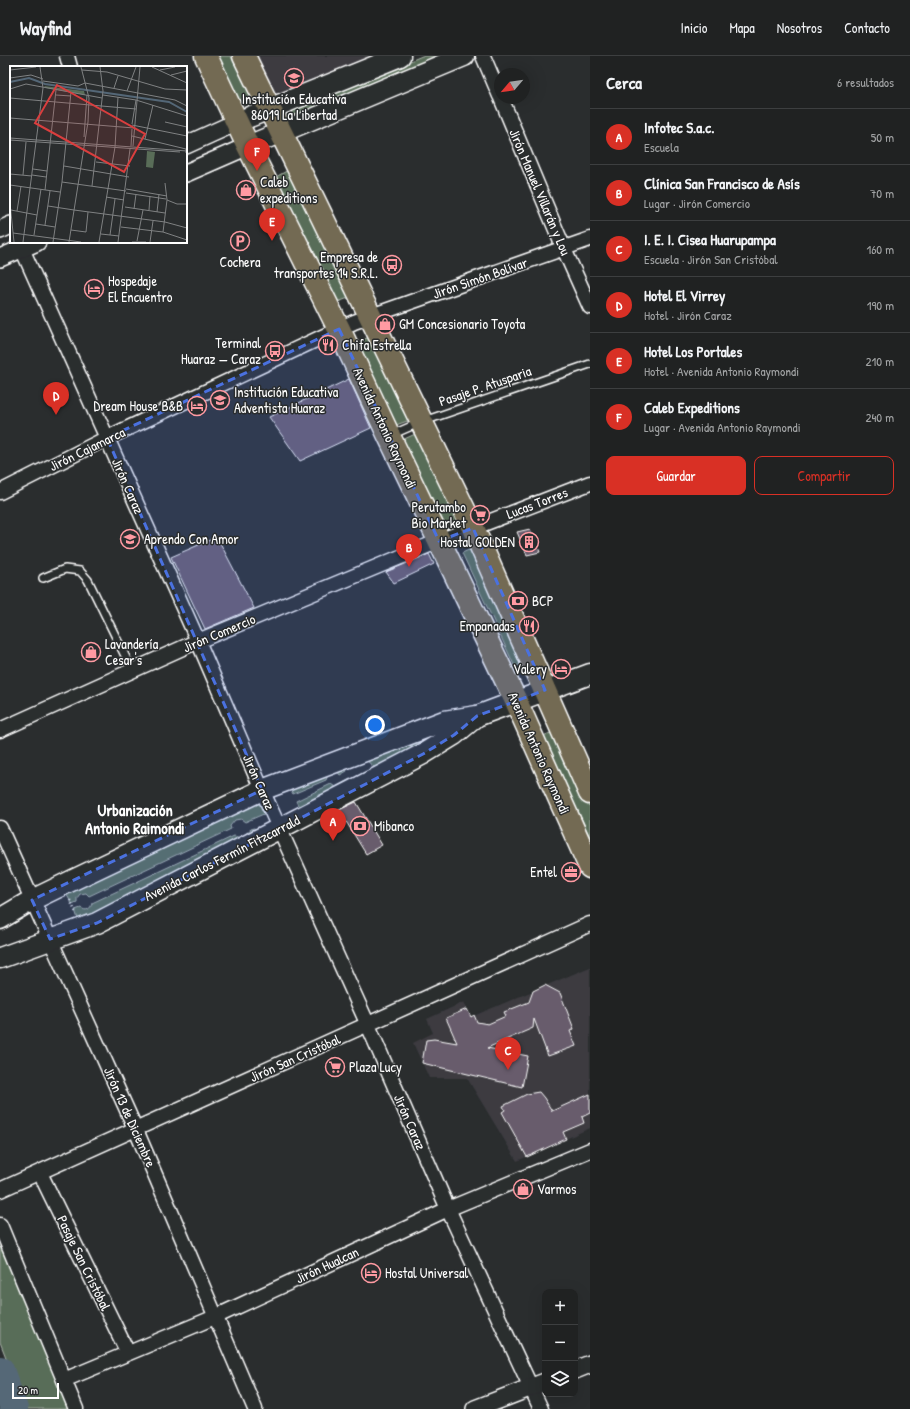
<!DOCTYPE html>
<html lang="es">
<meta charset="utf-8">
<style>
:root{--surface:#202222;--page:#2d2f2f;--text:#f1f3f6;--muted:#a2a4a5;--line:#3d3f40;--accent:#d93025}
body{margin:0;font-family:"Patrick Hand",sans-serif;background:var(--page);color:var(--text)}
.controls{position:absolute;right:12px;bottom:12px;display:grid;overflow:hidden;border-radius:8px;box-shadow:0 4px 16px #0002}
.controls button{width:36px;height:36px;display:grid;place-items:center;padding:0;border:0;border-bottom:1px solid var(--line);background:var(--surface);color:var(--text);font:20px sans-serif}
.compass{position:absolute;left:494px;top:12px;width:36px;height:36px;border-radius:50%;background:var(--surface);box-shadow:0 4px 16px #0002;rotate:241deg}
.scale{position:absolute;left:12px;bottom:10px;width:47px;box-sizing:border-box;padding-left:4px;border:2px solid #fff;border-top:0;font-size:11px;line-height:14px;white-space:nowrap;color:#fff;-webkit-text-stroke:3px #2a2d2e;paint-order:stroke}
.you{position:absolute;left:375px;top:669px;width:14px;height:14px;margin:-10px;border:3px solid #fff;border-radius:50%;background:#1a73e8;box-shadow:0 0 0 6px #1a73e833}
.badge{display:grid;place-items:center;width:26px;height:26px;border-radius:50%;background:var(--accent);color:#fff;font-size:13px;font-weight:700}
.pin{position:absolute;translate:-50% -33px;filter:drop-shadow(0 1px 2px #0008)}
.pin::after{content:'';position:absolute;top:21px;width:14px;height:12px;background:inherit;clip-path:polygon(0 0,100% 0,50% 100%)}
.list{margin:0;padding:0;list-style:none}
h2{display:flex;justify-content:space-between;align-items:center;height:52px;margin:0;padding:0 16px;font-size:17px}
h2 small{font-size:13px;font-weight:400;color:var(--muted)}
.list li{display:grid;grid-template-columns:26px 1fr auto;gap:12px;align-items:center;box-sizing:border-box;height:56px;padding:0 16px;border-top:1px solid var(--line)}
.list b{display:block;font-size:15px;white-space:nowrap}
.list p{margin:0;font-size:13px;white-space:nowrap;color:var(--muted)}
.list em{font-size:13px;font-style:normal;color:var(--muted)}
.actions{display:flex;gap:8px;padding:12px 16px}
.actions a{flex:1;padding:9px 0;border:1px solid var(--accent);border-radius:8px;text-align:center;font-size:14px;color:var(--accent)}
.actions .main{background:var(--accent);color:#fff}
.icon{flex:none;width:22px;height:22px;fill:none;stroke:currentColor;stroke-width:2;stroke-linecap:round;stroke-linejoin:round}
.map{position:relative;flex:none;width:590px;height:1353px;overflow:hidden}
header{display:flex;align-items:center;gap:24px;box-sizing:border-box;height:56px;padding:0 20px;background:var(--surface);border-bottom:1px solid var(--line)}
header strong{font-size:19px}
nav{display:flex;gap:22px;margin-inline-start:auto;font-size:14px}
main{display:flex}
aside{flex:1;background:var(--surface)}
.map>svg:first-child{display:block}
.built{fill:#3c3b41}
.green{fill:#596d58;stroke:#acb6ac}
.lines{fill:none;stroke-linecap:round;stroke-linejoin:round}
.river{stroke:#546777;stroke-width:28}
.building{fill:#675c6c;stroke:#fff}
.service-casing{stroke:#fff;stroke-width:10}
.minor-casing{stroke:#fff;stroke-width:17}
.tertiary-casing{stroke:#fff;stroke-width:20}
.secondary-casing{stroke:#fff;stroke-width:23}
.primary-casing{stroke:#fff;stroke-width:25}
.path{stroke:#fff;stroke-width:2.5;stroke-dasharray:1 3;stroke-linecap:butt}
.service{stroke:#2a2d2e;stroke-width:7}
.minor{stroke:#2a2d2e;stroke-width:14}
.tertiary{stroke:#2a2d2e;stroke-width:17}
.secondary{stroke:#2a2d2e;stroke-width:20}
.primary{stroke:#736b52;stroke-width:22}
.marked{fill:#4a71e0;fill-opacity:0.2;stroke:#4a71e0;stroke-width:3;stroke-dasharray:8 5;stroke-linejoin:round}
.labels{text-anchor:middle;stroke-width:3;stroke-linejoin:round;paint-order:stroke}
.poi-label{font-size:14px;fill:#fff;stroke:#2a2d2e;text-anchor:start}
.street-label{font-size:14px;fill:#fff;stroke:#2a2d2e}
.quarter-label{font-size:16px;font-weight:bold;fill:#fff;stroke:#2a2d2e}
.inset-river{fill:none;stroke:#546777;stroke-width:2}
.inset-road{fill:none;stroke:#7f8182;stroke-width:1}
.view{fill:#da3e3e;fill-opacity:0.15;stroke:#da3e3e;stroke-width:2}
.inset-edge{fill:none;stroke:#fff;stroke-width:2}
</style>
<header>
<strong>Wayfind</strong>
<nav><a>Inicio</a><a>Mapa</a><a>Nosotros</a><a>Contacto</a></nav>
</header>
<main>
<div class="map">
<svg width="590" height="1353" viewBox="0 0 590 1353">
<rect width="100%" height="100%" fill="#2a2d2e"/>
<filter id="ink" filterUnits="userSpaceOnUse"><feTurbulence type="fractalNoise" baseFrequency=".025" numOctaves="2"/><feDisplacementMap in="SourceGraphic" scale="8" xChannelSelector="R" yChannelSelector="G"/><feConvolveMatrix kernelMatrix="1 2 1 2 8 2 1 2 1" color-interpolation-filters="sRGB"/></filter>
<g filter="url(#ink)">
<path class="built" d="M254,0H374L275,43Z
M590,911V1072L517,1105L467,1022H429L413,987L433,977L427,963L464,946L471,961Z"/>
<path class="green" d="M215,0H231L251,40L237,47Z
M422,0H453L296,68L291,55Z
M292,112L354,240L335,247L274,122Z
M376,278L413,363L396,369L358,286Z
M422,375L464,461L444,471L402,384Z
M478,490L529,604L515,611L462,497Z
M474,661L382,718L359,698Z
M558,674L590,748V781L543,680Z
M342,705L347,715L340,719L337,715L328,719L326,724L293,738L286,726Z
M350,723L356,731L303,759L296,745L331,728L335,731Z
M256,738L266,757L245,766L241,763L235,764L230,770L231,773L89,840L86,837L80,838L77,842V846L72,848L64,834Z
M253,772L272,776L81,872L75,854L81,852C86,856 91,853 92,847L234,780L241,782C246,779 247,775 253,772Z
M0,1185L71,1353H26L0,1286Z"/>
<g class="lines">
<path class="river" d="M0,1314L14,1353"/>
</g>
<path class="building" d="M349,323L371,372L300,405L269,361Z
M530,473L540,496L527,499L517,476Z
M217,481L254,552L205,573L171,501Z
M429,498L434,508L394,527L386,516Z
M356,746L382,789L366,798L339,754Z
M545,929L560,937L574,973L570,975L576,990L548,1000L534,963L533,972L487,992L528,1000L522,1031L422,1007L426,984L434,983L457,987L446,962L467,953L471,961L474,959L477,966L488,968L506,960L504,956L529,946L533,935Z
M539,1036L544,1042L552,1055L590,1038V1057L582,1061L584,1067L563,1076L566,1083L527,1101L502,1056L505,1054L503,1050L527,1038Z"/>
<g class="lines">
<g class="service-casing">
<path id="service" d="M391,379L421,366L590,308
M43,522L65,513L80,515L88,524L132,614"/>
</g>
<g class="minor-casing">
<path id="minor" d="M67,0L70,11
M483,0L500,40
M501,42L564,193L590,251
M19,186L198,585L262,734L368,969L448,1153L541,1353
M0,436L107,382L354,266L590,183
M0,674L198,585L439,485L590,427
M0,772L136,1074L255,1353
M40,1117L128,1297
M0,1134L590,868
M0,1169L76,1353
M64,1324L215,1261L448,1153L590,1094"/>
</g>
<g class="tertiary-casing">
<path id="tertiary" d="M186,89L237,66
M186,117L248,90
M0,174L11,169
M0,202L37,186
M575,1314L590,1308
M475,1353L545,1326"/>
</g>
<g class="secondary-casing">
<path id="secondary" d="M237,66L400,0
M248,90L464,0
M0,863L32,844L73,824L262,734L444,665L477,660L590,618
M0,902L97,867L423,698L454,679L477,660"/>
</g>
<g class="primary-casing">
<path id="primary" d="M206,0L248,90L339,273L389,380L516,645L590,811
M244,0L473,472L590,737"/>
</g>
<path class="path" d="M70,844L76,857"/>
<use href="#service" class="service"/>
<use href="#minor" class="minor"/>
<use href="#tertiary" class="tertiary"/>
<use href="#secondary" class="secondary"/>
<use href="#primary" class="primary"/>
</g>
</g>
<path class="marked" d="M339,273L439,485L473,472L545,634L477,660L454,679L423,698L280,773L97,867L50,883L32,844L262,734L107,382Z"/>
<defs>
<g id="school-ring" transform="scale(1)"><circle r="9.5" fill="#2a2d2e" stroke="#ff9aa2" stroke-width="1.5"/><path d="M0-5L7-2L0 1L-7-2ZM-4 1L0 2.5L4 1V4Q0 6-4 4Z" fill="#ff9aa2"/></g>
<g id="shop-ring" transform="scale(1)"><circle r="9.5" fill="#2a2d2e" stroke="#ff9aa2" stroke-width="1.5"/><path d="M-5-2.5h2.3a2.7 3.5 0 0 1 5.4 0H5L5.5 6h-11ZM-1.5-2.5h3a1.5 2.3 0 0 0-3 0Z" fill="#ff9aa2"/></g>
<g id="parking-ring" transform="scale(1)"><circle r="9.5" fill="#2a2d2e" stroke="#ff9aa2" stroke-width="1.5"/><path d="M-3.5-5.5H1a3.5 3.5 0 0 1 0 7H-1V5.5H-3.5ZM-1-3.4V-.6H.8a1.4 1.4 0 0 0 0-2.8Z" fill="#ff9aa2"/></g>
<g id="bus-ring" transform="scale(1)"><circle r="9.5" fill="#2a2d2e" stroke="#ff9aa2" stroke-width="1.5"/><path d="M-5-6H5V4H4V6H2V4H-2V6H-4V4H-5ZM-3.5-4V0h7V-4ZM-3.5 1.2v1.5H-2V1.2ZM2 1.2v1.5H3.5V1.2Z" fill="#ff9aa2"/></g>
<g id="hotel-ring" transform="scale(1)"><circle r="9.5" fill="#2a2d2e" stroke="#ff9aa2" stroke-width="1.5"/><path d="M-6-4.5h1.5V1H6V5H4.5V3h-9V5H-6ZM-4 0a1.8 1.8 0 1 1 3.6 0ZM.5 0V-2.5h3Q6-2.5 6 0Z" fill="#ff9aa2"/></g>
<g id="restaurant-ring" transform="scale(1)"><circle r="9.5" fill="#2a2d2e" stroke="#ff9aa2" stroke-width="1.5"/><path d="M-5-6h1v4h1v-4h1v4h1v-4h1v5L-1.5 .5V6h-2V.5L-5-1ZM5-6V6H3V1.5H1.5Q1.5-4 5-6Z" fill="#ff9aa2"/></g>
<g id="supermarket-ring" transform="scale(1)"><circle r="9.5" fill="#2a2d2e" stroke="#ff9aa2" stroke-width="1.5"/><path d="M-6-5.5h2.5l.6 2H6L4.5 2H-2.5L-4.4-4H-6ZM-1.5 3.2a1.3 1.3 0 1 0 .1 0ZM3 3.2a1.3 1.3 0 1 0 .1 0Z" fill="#ff9aa2"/></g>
<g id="building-ring" transform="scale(1)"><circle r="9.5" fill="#2a2d2e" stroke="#ff9aa2" stroke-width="1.5"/><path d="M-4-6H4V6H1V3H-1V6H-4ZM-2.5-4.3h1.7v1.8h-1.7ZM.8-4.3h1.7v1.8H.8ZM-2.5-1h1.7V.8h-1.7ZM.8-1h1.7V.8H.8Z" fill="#ff9aa2"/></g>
<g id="bank-ring" transform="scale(1)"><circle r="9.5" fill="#2a2d2e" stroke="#ff9aa2" stroke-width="1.5"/><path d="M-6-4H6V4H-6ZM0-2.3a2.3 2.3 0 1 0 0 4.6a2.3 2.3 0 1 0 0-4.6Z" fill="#ff9aa2"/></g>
<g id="office-ring" transform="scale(1)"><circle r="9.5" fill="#2a2d2e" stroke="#ff9aa2" stroke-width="1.5"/><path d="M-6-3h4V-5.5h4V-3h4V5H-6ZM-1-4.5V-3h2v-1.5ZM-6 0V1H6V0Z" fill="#ff9aa2"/></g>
</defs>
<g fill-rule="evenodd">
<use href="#school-ring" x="294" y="22"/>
<use href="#shop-ring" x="246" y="134"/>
<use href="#parking-ring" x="240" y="185"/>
<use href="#bus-ring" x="392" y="209"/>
<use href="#hotel-ring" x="94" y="233"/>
<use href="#shop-ring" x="385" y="268"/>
<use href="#restaurant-ring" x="328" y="289"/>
<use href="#bus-ring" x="275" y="295"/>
<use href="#school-ring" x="220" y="344"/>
<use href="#hotel-ring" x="197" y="350"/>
<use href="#supermarket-ring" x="480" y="459"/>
<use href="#school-ring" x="130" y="483"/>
<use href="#building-ring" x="529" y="486"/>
<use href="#bank-ring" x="518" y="545"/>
<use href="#restaurant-ring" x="529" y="570"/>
<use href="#shop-ring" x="91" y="596"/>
<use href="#hotel-ring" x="561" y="613"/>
<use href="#bank-ring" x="360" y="770"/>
<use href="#office-ring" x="571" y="816"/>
<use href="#supermarket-ring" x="335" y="1011"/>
<use href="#shop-ring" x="523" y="1133"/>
<use href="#hotel-ring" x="371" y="1217"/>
</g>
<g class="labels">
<g class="poi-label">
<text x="294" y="48" text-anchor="middle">Institución Educativa<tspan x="294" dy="16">86019 La Libertad</tspan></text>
<text x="260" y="131">Caleb<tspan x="260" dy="16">expeditions</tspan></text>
<text x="378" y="206" text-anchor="end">Empresa de<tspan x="378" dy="16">transportes 14 S.R.L.</tspan></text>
<text x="240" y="211" text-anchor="middle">Cochera</text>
<text x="108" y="230">Hospedaje<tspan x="108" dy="16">El Encuentro</tspan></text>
<text x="399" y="273">GM Concesionario Toyota</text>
<text x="261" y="292" text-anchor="end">Terminal<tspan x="261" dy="16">Huaraz — Caraz</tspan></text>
<text x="342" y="294">Chifa Estrella</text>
<text x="234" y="341">Institución Educativa<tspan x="234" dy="16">Adventista Huaraz</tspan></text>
<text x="183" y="355" text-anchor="end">Dream House B&amp;B</text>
<text x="466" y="456" text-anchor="end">Perutambo<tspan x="466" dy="16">Bio Market</tspan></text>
<text x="144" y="488">Aprendo Con Amor</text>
<text x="515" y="491" text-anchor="end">Hostal GOLDEN</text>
<text x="532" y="550">BCP</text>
<text x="515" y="575" text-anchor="end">Empanadas</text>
<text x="105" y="593">Lavandería<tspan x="105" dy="16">Cesar's</tspan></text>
<text x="547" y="618" text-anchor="end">Valery</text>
<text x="374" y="775">Mibanco</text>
<text x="557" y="821" text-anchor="end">Entel</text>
<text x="349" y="1016">Plaza Lucy</text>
<text x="537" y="1138">Varmos</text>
<text x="385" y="1222">Hostal Universal</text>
</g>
<g class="street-label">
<text transform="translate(540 136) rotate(67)" y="5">Jirón Manuel Villarán y Lou</text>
<text transform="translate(480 222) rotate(-19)" y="5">Jirón Simón Bolívar</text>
<text transform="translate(485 330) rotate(-19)" y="5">Pasaje P. Atusparia</text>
<text transform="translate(385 372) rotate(65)" y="5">Avenida Antonio Raymondi</text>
<text transform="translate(87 393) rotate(-26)" y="5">Jirón Cajamarca</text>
<text transform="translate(128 430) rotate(66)" y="5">Jirón Caraz</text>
<text transform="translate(537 447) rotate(-21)" y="5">Lucas Torres</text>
<text transform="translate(219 577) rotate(-23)" y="5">Jirón Comercio</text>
<text transform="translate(539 697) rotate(66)" y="5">Avenida Antonio Raymondi</text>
<text transform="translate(259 726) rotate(66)" y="5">Jirón Caraz</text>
<text transform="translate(222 802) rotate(-27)" y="5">Avenida Carlos Fermín Fitzcarrald</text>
<text transform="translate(295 1002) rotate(-24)" y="5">Jirón San Cristóbal</text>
<text transform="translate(130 1061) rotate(66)" y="5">Jirón 13 de Diciembre</text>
<text transform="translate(410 1066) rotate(66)" y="5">Jirón Caraz</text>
<text transform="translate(84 1207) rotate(64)" y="5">Pasaje San Cristóbal</text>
<text transform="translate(327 1209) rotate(-25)" y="5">Jirón Hualcan</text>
</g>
<g class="quarter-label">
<text x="135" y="760">Urbanización<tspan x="135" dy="18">Antonio Raimondi</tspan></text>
</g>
</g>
<g transform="translate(10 10)">
<rect width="177" height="177" fill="#2a2d2e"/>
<path d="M34,20L74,25L75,29L36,22ZM137,85L145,86L143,102L136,101Z" fill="#596d58"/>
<path class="inset-river" d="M0,16L19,12L35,18L159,36L177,46"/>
<path class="inset-road" d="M142,1L177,17M0,4L26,1M72,4L97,6L155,23L177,24M150,4L165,1M161,9L177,5M0,12L21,9L33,13M33,15L68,20L75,17L165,34L177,40M104,22L108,10M0,23L16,18L92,32M117,25L126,1M46,29L61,30M93,29L126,34L177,50M0,32L126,43M0,52L124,62M155,56L177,61M122,58L126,34M122,59L177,70M122,70L176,83V87M74,71L77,29M0,72L177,85M135,73L143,39M0,74L170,86M121,80L122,63M123,80L130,1M86,96L120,100M54,100L119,111M23,103L37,105M0,108L22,110M13,109L16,76M22,109L36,111M52,116L116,125M0,119L50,126M82,120L93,25L90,1M116,123L157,130M35,124L46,24M116,127L156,133M96,131L114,134M157,134L167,138H177M0,137L4,176M38,140L64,144M115,141L155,147M124,143L126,128M1,144L27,149M64,144L155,156L177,162M139,144L140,130M7,145L11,120M147,146L149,128M26,158L45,161M35,159L40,125M111,161L153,166L177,174M61,164L76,166L78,146M153,166L157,134L155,117M3,167L71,176M91,168L109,170M24,169L31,123M100,169L105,133M127,175L133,144M13,176L33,22L30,1M43,176L52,116L61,26M59,176L78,56L79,32L71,1M89,176L105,81L108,31M108,176L120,83M122,176H136M140,176L143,155"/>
<path class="view" d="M47,19L135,68L114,106L25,57Z"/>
<rect width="177" height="177" class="inset-edge"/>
</g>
</svg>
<div class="controls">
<button>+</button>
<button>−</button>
<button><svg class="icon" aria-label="layers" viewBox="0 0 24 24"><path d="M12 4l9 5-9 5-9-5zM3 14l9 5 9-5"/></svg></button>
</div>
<svg class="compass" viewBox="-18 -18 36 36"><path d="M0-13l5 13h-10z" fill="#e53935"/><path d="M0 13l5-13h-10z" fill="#a2a4a5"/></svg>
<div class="scale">20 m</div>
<div class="you"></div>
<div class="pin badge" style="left:333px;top:785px">A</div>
<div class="pin badge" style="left:409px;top:511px">B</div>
<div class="pin badge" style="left:508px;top:1014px">C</div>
<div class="pin badge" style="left:56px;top:359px">D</div>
<div class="pin badge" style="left:272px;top:185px">E</div>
<div class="pin badge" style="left:257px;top:115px">F</div>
</div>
<aside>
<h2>Cerca<small>6 resultados</small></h2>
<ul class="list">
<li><span class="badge">A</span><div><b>Infotec S.a.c.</b><p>Escuela</p></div><em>50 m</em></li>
<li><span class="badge">B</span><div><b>Clínica San Francisco de Asís</b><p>Lugar · Jirón Comercio</p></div><em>70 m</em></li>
<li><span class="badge">C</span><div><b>I. E. I. Cisea Huarupampa</b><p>Escuela · Jirón San Cristóbal</p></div><em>160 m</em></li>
<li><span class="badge">D</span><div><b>Hotel El Virrey</b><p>Hotel · Jirón Caraz</p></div><em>190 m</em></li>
<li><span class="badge">E</span><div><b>Hotel Los Portales</b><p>Hotel · Avenida Antonio Raymondi</p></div><em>210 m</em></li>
<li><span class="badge">F</span><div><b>Caleb Expeditions</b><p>Lugar · Avenida Antonio Raymondi</p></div><em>240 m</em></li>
</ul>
<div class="actions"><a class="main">Guardar</a><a>Compartir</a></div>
</aside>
</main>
